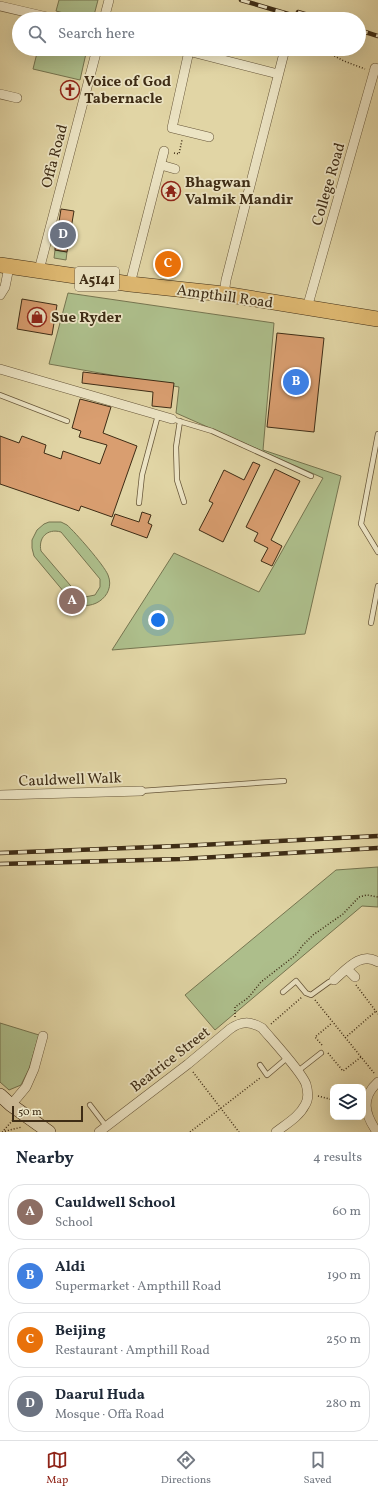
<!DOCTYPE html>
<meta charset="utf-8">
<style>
:root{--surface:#fff;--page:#f6f6f7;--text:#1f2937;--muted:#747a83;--line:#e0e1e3;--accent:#8f2418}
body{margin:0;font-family:Vollkorn,serif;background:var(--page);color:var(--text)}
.controls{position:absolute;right:12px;bottom:12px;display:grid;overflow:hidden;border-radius:8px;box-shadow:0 4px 16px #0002}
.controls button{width:36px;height:36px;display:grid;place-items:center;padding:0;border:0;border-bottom:1px solid var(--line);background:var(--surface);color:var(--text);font:20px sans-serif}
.scale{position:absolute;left:12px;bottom:10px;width:71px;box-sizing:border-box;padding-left:4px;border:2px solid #3e2c15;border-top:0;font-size:11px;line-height:14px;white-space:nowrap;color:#3e2c15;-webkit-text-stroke:3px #ece4c4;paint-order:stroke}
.you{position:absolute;left:158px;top:620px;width:14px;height:14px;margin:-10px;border:3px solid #fff;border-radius:50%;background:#1a73e8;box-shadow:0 0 0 6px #1a73e833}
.badge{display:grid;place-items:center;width:26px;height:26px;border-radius:50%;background:var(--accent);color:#fff;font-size:13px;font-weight:700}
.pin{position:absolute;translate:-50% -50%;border:2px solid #fff;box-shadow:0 1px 4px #0006}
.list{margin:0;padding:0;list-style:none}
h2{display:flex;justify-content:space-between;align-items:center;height:52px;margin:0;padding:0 16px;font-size:17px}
h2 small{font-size:13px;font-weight:400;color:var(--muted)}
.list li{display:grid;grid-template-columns:26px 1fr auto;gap:12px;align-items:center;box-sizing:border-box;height:56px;margin:0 8px 8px;padding:0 8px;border:1px solid var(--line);border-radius:16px}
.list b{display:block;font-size:15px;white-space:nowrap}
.list p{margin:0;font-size:13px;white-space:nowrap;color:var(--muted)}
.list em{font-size:13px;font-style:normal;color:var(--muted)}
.icon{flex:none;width:22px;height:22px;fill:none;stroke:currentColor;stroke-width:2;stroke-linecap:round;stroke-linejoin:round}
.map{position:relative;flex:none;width:378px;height:1132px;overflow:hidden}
.search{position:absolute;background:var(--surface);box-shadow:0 4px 16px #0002;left:12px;right:12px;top:12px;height:44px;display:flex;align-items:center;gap:10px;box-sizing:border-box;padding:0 14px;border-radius:22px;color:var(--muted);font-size:15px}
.sheet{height:308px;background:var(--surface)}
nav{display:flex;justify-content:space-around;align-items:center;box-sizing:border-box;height:56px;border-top:1px solid var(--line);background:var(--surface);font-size:11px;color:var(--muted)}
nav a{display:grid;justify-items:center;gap:2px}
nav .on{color:var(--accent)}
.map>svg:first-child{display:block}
.green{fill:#adbe8b;stroke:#767550}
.building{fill:#d99e70;stroke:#3e2c15}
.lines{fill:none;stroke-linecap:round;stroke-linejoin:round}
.lane-casing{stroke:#675639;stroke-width:6}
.street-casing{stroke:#675639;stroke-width:10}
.secondary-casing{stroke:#3e2c15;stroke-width:14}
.primary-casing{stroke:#3e2c15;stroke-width:16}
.path{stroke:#3e2c15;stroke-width:1.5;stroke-dasharray:1 2;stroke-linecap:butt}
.lane{stroke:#ece4c4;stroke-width:4.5}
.street{stroke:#ece4c4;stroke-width:9}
.secondary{stroke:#ece4c4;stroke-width:13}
.primary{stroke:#e0ba72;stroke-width:15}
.rail-casing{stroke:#3e2c15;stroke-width:4.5}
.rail{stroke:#ece4c4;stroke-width:3;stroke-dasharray:9;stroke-linecap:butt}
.labels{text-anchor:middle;stroke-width:3.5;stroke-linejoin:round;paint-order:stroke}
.shield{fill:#ece4c4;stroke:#72634a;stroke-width:1}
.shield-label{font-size:14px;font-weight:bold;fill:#3e2c15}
.poi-label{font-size:15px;font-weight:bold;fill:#3e2c15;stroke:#ece4c4;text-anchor:start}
.street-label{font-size:15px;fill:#3e2c15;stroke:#ece4c4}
</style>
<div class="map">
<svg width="378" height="1132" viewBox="0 0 378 1132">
<rect width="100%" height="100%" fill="#e1d5a5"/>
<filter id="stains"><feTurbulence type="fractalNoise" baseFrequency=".005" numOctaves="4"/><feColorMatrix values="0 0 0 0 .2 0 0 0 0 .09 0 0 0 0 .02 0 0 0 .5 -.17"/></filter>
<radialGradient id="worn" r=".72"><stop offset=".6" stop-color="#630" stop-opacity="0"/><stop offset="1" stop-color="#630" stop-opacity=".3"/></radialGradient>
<path class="green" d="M59,0H98L93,19H86L56,11Z
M38,49H87L80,80L33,69Z
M55,250L67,252L66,260L54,258Z
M68,293L274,323L263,450L341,476L305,634L112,650L174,553L259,592L323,478L176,413L179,387L49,364Z
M49,522H61L67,525C75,532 104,565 108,575C117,597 88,615 71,600L78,594L85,597L95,595L100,587V579L61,532C47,528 38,538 41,551L76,592L69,598L34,556L32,548V540L37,530L44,524Z
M378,867V907L362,906L215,1030L185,995L336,870Z
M0,1023L39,1035L29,1069L21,1085L9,1090L0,1082Z"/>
<path class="building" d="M61,209L74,211L67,252L55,250V248Z
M22,299L57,305L52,335L17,329Z
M277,333L324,338L314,432L267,427Z
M83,372L174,383L171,408L152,406L153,392L82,383Z
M80,399L111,407L103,433L137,446L112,517L81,506L79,511L0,484V436L19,443L22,436L46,445L44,453L61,459L63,451L100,464L107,445L79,437L81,431L72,428Z
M253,462L260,465L223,542L199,530L213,503L209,501L224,470L244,480Z
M275,469L300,481L271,540L282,546L272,566L261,561L268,548L254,541L258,533L246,527Z
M142,512L151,515L148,523L152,525L147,538L111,525L115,514L139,522Z"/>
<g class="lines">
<g class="lane-casing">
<path id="lane" d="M0,395L67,421
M172,419L212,431L311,476
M180,421L176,447L177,480L184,502
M378,434L361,524L378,552
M139,503L142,475L158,415
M371,623L378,586
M141,791L284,781
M283,992L296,981L306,993L311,995L329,982L334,980
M260,1065L267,1075L287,1058
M298,1071L321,1053
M90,1105L106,1126"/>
</g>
<g class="street-casing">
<path id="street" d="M0,6L47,17
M104,19L109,0
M180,49L278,74
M189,51L172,128L209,137
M0,94L17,98
M161,165L175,169
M39,270L97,49
M130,284L164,151
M224,294L226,280L285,49
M0,295L5,287L9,267
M307,308L374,72L375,68L378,69
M0,369L172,419
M0,795L141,791
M347,969L355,977
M334,980C347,969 361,951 378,962
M11,1105L26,1087L34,1069L43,1036
M99,1132L188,1064L230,1029C241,1021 250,1021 262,1028C272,1040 301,1071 306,1084C308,1091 309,1099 305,1105C299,1117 286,1124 276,1132
M377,1132C365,1115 360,1098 378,1082"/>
</g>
<g class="secondary-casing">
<path id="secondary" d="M0,1095L11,1105L49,1132"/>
</g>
<g class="primary-casing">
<path id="primary" d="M0,265L130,284L224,294L378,319"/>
</g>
<path class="path" d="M321,49L344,61L365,69
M174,153L179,154L182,140
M356,985L378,1014
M315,1000L374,1073
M235,1017V1007L248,998L261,982L297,954L302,946L313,935L343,914L359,897L367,895L378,897
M271,1024L302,997
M345,1038L376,1011
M322,1045L315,1037L332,1023
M328,1053L343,1071L361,1057
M193,1072L239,1132
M318,1096L333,1100
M4,1130L13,1120
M2,1132L22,1127
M190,1132L260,1078"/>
<use href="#lane" class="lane"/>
<use href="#street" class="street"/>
<use href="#secondary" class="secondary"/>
<use href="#primary" class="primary"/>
<g class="rail-casing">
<path id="rail" d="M241,0L305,19
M298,12L321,19
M359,30L378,36
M0,853L179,846L378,836
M0,864L180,859L378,848"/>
</g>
<use href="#rail" class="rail"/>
</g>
<defs>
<g id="church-ring" transform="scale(1)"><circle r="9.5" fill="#ece4c4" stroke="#8f2418" stroke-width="1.5"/><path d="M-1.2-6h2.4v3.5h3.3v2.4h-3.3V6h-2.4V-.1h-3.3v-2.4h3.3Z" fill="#8f2418"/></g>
<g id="temple-ring" transform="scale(1)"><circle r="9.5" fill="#ece4c4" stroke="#8f2418" stroke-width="1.5"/><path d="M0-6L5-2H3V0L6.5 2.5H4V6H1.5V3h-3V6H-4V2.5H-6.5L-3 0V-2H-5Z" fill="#8f2418"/></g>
<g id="shop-ring" transform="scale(1)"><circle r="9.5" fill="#ece4c4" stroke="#8f2418" stroke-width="1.5"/><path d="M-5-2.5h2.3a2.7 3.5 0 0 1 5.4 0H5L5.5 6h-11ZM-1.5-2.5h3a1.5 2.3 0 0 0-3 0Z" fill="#8f2418"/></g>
</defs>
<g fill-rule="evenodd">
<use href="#church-ring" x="70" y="90"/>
<use href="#temple-ring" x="171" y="191"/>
<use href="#shop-ring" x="37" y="317"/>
</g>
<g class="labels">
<rect class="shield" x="75" y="267" width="44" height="24" rx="3"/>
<g class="shield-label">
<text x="97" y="284">A5141</text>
</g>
<g class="poi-label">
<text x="84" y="86">Voice of God<tspan x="84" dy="17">Tabernacle</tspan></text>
<text x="185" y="187">Bhagwan<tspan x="185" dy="17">Valmik Mandir</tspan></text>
<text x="51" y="322">Sue Ryder</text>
</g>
<g class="street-label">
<text transform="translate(54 156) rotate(-75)" y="5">Offa Road</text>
<text transform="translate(328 184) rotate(-74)" y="5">College Road</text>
<text transform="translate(225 296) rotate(8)" y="5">Ampthill Road</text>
<text transform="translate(70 779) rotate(-2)" y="5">Cauldwell Walk</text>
<text transform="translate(170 1059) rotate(-38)" y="5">Beatrice Street</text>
</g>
</g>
<rect width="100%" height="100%" filter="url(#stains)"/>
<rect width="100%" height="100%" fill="url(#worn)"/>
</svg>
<div class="controls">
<button><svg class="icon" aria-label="layers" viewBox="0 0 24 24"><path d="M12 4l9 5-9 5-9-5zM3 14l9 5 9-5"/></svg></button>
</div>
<div class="scale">50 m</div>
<div class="you"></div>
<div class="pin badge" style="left:72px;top:601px;background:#8d6e63">A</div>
<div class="pin badge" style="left:296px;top:382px;background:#3f7fe0">B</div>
<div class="pin badge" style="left:168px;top:264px;background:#e8710a">C</div>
<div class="pin badge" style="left:63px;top:235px;background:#6b7280">D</div>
<div class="search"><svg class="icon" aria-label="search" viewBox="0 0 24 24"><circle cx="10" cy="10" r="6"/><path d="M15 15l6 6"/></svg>Search here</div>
</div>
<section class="sheet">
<h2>Nearby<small>4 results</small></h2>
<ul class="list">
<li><span class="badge" style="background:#8d6e63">A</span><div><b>Cauldwell School</b><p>School</p></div><em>60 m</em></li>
<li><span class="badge" style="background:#3f7fe0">B</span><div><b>Aldi</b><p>Supermarket · Ampthill Road</p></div><em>190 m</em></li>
<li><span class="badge" style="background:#e8710a">C</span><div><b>Beijing</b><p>Restaurant · Ampthill Road</p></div><em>250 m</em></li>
<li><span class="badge" style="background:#6b7280">D</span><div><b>Daarul Huda</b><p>Mosque · Offa Road</p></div><em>280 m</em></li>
</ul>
</section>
<nav>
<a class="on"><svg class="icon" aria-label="map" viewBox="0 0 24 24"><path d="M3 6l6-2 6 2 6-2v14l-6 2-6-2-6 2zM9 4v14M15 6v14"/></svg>Map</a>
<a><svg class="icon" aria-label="directions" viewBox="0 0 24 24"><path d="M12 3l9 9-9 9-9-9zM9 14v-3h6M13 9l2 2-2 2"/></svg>Directions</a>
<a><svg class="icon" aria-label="saved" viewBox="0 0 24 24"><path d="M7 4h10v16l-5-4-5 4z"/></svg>Saved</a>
</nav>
